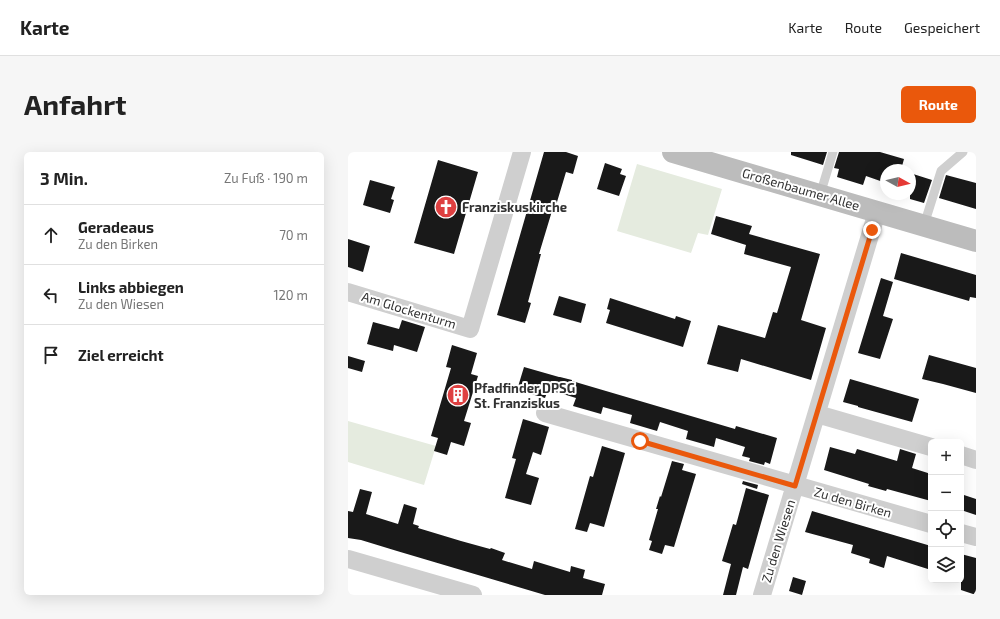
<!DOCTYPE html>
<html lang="de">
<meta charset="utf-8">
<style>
:root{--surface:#fff;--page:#f6f6f6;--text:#222;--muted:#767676;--line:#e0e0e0;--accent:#ea580c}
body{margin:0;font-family:"Exo 2",sans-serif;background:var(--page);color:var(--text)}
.controls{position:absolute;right:12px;bottom:12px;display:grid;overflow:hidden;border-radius:6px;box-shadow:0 4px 16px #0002}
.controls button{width:36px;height:36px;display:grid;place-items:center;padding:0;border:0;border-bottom:1px solid var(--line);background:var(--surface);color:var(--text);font:20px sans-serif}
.compass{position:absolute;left:532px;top:12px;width:36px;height:36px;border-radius:50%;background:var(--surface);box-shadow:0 4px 16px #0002;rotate:98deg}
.stop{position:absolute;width:12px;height:12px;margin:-9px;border:3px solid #ea580c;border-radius:50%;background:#fff}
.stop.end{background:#ea580c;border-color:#fff;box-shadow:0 1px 4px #0008}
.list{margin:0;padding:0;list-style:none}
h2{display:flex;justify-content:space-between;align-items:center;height:52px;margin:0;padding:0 16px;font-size:17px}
h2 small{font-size:13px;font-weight:400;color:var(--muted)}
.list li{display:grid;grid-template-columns:26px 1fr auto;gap:12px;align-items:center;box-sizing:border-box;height:60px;padding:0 16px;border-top:1px solid var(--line)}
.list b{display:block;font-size:15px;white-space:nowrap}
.list p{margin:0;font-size:13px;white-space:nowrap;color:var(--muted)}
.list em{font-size:13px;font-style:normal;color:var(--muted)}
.icon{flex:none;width:22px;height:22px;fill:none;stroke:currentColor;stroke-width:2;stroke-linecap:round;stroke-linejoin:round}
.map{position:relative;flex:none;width:628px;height:443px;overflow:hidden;border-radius:6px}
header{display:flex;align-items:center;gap:24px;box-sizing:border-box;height:56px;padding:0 20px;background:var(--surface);border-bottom:1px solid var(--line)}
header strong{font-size:19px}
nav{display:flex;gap:22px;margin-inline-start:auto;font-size:14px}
.intro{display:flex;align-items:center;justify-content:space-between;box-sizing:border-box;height:96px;padding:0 24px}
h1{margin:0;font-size:28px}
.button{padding:10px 18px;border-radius:6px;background:var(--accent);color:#fff;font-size:14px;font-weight:700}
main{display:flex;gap:24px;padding:0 24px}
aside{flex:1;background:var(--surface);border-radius:6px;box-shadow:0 4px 16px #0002}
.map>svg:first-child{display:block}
.green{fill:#e5ebdf}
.building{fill:#191919}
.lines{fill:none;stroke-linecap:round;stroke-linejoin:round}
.service{stroke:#cfcfcf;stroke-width:9}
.minor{stroke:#cfcfcf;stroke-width:18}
.secondary{stroke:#bcbcbc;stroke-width:22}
.route{stroke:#ea580c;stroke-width:5}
.labels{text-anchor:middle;stroke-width:4;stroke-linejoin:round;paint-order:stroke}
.street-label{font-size:13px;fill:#323232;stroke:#fff}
.poi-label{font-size:13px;font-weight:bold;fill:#323232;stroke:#fff;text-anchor:start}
</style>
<header>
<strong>Karte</strong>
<nav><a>Karte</a><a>Route</a><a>Gespeichert</a></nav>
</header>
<div class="intro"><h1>Anfahrt</h1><a class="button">Route</a></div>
<main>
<aside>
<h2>3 Min.<small>Zu Fuß · 190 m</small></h2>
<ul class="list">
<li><svg class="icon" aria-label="ahead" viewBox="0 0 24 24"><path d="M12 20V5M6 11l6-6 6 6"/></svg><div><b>Geradeaus</b><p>Zu den Birken</p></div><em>70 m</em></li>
<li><svg class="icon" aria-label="left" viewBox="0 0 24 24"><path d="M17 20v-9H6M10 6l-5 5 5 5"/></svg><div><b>Links abbiegen</b><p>Zu den Wiesen</p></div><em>120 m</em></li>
<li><svg class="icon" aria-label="arrive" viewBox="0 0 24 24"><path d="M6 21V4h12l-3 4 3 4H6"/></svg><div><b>Ziel erreicht</b></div></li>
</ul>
</aside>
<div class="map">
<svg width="628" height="443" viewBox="0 0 628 443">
<rect width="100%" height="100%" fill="#fff"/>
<path class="green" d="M289,12L374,37L360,83L350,81L343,101L269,79Z
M0,269L88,294L76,333L0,310Z"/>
<path class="building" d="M196,0H218L230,4L225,22L218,20L206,60L204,59L191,102H193L180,150L183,151L177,171L149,163Z
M443,0H479L475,13L443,3Z
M491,0H532L556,7L553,18H538V31L518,24L515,33L489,25L491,17L486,16Z
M90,8L130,20L106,102L66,91Z
M257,11L274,17L272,22L278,24L271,44L249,37Z
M562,21L584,28L576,51L562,47Z
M598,23L628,31V57L591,46Z
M22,28L47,35L43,47L46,48L42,61L15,53Z
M368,64L404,74L401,82L472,102L453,168L478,176L463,228L393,207L390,220L359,212L370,173L417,186L425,160L429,161L443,115L396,102L398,93L363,82Z
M0,87L22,94L15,120L0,115Z
M553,101L628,123V146L622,145L621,149L546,127Z
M533,126L545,130L535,164L545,167L532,207L510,201Z
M211,144L238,152L233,171L205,163Z
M262,146L327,167L328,164L343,169L335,195L258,171L262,158L259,157Z
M54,168L77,175L69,200L46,193L45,199L19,192L25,170L51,177Z
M104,193L129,201L123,222L130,224L116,269L123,271L116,294L103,290L99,303L86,299L90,286L83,284L103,216L98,215Z
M581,203L628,216V241L595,232L574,227Z
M0,204L17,209L14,220L0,216Z
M176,215L211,225H212L224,228V229L387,277L388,274L429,286L422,312L417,310L416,313L401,309L402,306L394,304L397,295L368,286L366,295L338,287L340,279L312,270L309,279L282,271L284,263L255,255L253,262L225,254L228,246L215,242L200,238L197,246L169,238Z
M502,227L571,247L564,270L510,255V254L495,250Z
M175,267L201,275L193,303L185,300L178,322L191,326L183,353L157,346L168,307L164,306Z
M254,294L277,301L256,375L242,371L239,380L227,377L242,324L245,325Z
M482,295L507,302L509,297L549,309L552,297L568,302L564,316L583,322V349L539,337L538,339L520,334L521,332L476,318Z
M324,309L336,312L334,318L348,322L326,395L317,393L314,402L301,398L304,389L301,388L310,357H308L312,344L313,345Z
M395,329L410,333L409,337L394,332Z
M398,336L421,343L400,417L395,415L388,443H375L383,412L374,409L385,372L388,373Z
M12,337L24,340L18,362L50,372L56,352L69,356L65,372L71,374L70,376L113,389L142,397L143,396L157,401L154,408L184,417L186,409L222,420L223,414L237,418L235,426L257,432L254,443H197L49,399L13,388L0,386V359L5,360Z
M613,342L628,347V363L613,358Z
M464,359L583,394V418L539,404L536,416L521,411L522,407L503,401L505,393L457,380Z
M613,402L628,406V443L613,438Z
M445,425L458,429L454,443L441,439Z"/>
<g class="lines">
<path class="service" d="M472,43L485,0
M576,73L593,19L615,0"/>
<path class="minor" d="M0,140L122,177L174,0
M197,261L583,372
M469,262L583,295
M613,303L628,308
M613,381L628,385
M0,407L125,443
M414,443L529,60"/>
<path class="secondary" d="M325,0L628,89"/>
</g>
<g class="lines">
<path class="route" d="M292,289L447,334L524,78"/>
</g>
<defs>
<g id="church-disc" transform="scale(1.15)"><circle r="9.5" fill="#de4041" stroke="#fff"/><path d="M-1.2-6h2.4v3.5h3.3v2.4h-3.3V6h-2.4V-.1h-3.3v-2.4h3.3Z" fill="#fff"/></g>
<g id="building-disc" transform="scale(1.15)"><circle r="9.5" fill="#de4041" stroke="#fff"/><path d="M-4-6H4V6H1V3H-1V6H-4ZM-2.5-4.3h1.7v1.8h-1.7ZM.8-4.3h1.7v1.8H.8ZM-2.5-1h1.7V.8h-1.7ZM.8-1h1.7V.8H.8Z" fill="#fff"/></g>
</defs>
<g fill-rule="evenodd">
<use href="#church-disc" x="98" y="55"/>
<use href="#building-disc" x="110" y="243"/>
</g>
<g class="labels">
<g class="street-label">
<text transform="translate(453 37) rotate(16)" y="5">Großenbaumer Allee</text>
<text transform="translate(61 158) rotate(17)" y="5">Am Glockenturm</text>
<text transform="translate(505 350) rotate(16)" y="5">Zu den Birken</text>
<text transform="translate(430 389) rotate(-73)" y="5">Zu den Wiesen</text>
</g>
<g class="poi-label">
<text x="114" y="60">Franziskuskirche</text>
<text x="126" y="241">Pfadfinder DPSG<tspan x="126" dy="15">St. Franziskus</tspan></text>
</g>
</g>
</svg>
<div class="controls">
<button>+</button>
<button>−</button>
<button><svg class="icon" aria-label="locate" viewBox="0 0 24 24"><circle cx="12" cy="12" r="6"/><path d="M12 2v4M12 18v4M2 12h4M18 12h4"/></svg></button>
<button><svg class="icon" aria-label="layers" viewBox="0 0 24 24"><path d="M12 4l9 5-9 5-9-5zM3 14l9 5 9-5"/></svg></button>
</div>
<svg class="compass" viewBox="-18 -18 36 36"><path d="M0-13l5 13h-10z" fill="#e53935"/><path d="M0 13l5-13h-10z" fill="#767676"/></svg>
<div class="stop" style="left:292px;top:289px"></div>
<div class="stop end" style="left:524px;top:78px"></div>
</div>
</main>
